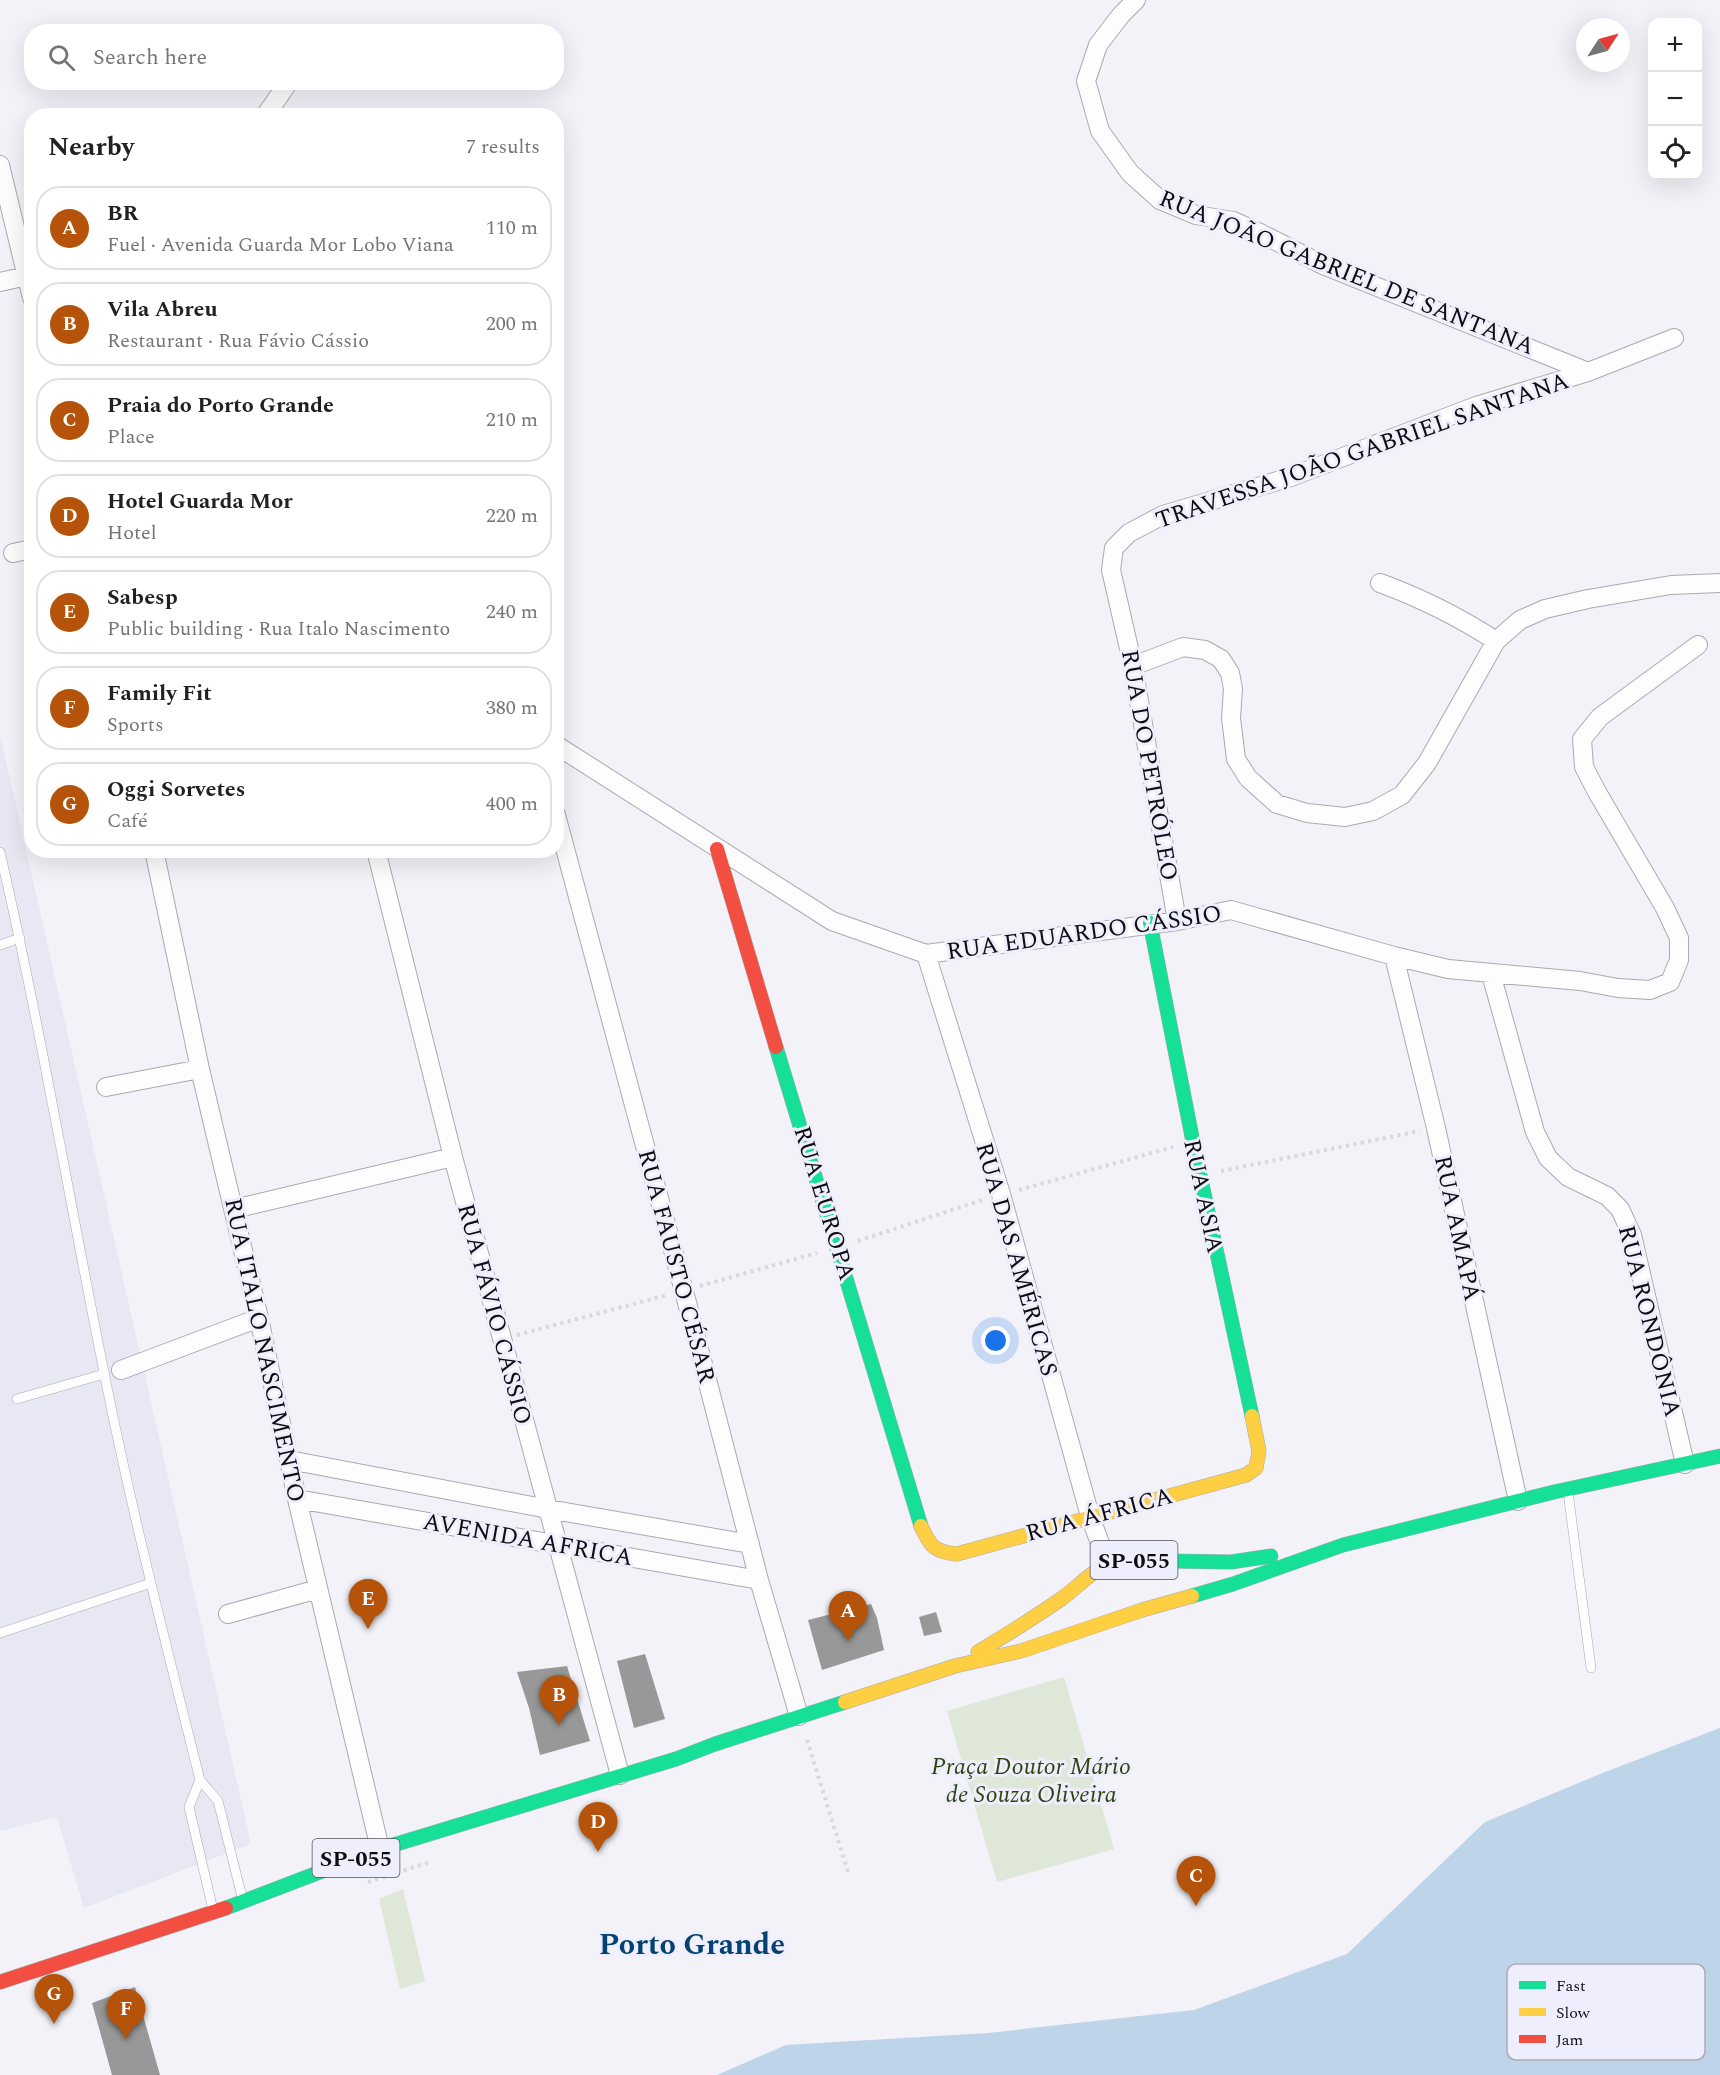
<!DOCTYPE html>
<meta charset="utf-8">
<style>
:root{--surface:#fff;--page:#f2f2f2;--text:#202124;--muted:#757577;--line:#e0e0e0;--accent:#b45309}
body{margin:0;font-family:Spectral,serif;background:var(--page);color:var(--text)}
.controls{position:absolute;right:18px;top:18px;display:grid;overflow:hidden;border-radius:12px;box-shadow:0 6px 24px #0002}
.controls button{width:54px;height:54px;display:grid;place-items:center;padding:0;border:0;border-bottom:2px solid var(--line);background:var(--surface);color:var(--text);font:30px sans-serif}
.compass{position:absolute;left:1576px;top:18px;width:54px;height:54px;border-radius:50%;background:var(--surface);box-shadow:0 6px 24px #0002;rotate:54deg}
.you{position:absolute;left:996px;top:1341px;width:21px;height:21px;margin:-15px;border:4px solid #fff;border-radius:50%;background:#1a73e8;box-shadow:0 0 0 9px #1a73e833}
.badge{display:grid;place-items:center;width:39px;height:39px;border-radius:50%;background:var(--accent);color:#fff;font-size:20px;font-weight:700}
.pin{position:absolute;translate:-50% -50px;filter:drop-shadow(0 2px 3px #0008)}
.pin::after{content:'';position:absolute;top:32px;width:21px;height:18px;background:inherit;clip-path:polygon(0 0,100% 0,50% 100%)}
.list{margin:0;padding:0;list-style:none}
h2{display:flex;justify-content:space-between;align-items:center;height:78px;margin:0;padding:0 24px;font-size:26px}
h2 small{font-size:20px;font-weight:400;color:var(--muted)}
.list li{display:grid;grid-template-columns:39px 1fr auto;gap:18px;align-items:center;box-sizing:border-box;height:84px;margin:0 12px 12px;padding:0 12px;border:2px solid var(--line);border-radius:24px}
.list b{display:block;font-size:22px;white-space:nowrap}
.list p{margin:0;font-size:20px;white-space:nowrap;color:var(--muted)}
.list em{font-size:20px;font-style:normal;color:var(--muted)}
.icon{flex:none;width:33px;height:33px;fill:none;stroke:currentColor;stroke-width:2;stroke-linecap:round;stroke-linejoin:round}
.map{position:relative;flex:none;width:1720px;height:2075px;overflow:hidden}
.search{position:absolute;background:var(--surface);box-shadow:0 6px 24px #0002;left:24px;top:24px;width:540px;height:66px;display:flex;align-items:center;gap:15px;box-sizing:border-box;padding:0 21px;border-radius:24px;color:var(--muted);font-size:22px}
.panel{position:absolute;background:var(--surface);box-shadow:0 6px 24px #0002;left:24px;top:108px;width:540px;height:750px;border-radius:24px}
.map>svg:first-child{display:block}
.built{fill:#e8e7f4}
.green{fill:#dee7d8}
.water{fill:#bdd4e9}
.building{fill:#999899}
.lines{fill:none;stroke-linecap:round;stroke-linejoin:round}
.lane-casing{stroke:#aaaaaf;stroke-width:10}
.street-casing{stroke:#aaaaaf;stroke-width:20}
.fast-casing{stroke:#aaaaaf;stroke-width:15}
.slow-casing{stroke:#aaaaaf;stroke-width:15}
.jam-casing{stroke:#aaaaaf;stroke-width:15}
.path{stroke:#d8d8da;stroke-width:4;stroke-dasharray:3 4.5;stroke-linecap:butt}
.lane{stroke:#fdfdfe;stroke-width:9}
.street{stroke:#fdfdfe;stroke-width:18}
.fast{stroke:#16e098;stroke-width:14}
.slow{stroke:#ffcf43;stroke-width:14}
.jam{stroke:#f24e42;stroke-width:14}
.labels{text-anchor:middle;stroke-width:6;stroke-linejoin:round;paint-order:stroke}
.shield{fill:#efeefc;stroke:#525058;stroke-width:1.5}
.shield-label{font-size:22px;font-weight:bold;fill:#0e0d11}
.street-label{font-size:24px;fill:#0e0d11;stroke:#efeefc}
.park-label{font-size:24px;font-style:italic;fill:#2f450f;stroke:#efeefc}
.district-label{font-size:30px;font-weight:bold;fill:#044272;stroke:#efeefc}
.key{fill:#efeefc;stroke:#acaab6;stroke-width:1.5}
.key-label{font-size:16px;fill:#0e0d11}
</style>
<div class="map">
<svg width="1720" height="2075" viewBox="0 0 1720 2075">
<rect width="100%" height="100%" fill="#f2f2f8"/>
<path class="built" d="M0,735L251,1844L84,1908L57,1817L0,1831Z"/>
<path class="green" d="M1064,1677L1114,1849L997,1882L947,1711Z
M403,1889L425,1981L400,1989L379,1899Z"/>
<path class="water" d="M1720,1728V2075H717L786,2045L988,2033L1194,2010L1347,1954L1485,1822L1600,1774Z"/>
<path class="building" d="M871,1604L877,1618L884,1650L822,1670L808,1620Z
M936,1612L942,1632L924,1636L919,1617Z
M645,1654L665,1719L634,1728L617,1661Z
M567,1666L590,1741L540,1755L529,1708L517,1672Z
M135,1987L160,2075H112L92,2003Z"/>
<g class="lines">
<g class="lane-casing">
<path id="lane" d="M0,852C40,1024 69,1199 104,1372C131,1509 166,1645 200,1780
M0,945L20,938
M17,1399L104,1374
M1568,1492L1591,1668
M0,1633L151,1583
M213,1910L189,1807L200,1780L218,1801L242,1897"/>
</g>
<g class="street-casing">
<path id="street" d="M1136,0L1121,15L1098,45L1086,81L1100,131L1130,173L1160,200L1196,215L1233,221L1260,233L1323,265L1588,372
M265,116L286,86
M0,165L32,298
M0,282L27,276
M13,553L32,549
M1380,583C1421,598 1459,617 1496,641
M1133,666L1183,647L1205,650L1221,659L1230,673L1233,689L1231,718L1236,759L1248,778L1277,804L1307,813L1345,817L1373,811L1402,795L1427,763L1496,641L1520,620L1545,609L1588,599L1671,585L1720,583
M556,745L832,921L926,954L1177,921L1231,910L1394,956L1448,969L1580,981L1618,988L1650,990L1670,982L1679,960V938L1665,908L1597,792L1584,767L1582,739L1600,717L1698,645
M556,815L684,1291L759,1580L799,1716
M154,850L200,1069L259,1318L297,1499L380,1849
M376,850L453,1157L620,1775
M1177,921L1133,666L1111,570L1114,548L1129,533L1163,515L1291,477L1476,406L1588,372L1674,338
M926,954L1001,1194L1090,1516L1108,1565
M1394,956L1436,1128L1518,1501
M1491,974L1535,1132L1548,1158L1568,1177L1607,1196L1620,1209L1632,1235L1685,1464
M106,1087L200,1069
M234,1209L453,1157
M121,1370L259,1318
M289,1460L548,1509L750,1544
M297,1499L759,1580
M228,1614L318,1589"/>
</g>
<g class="fast-casing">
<path id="fast" d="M1150,923L1193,1142L1252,1416
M776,1047L921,1526
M1170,1561L1231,1562L1271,1556
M1192,1596L1233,1584L1343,1545L1554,1492L1720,1456
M226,1908L380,1849L676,1759L715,1744L845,1702"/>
</g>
<g class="slow-casing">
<path id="slow" d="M921,1526C930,1546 934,1552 957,1554L1246,1475L1256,1468L1259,1451L1252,1416
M978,1652C1006,1635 1034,1618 1061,1599C1077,1588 1091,1571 1110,1564C1130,1558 1150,1560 1170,1561
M845,1702L955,1666L1021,1651L1142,1610L1192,1596"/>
</g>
<g class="jam-casing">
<path id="jam" d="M717,849L776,1047
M0,1982L226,1908"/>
</g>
<path class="path" d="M1221,1171L1420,1131
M1019,1190L1173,1147
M858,1241L985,1199
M700,1286L817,1253
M517,1335L667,1295
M807,1740L848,1872
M368,1882L430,1862"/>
<use href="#lane" class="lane"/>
<use href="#street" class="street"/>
<use href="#fast" class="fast"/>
<use href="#slow" class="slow"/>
<use href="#jam" class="jam"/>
</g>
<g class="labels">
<g class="shield">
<rect x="1090.5" y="1541" width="87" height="38" rx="4.5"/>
<rect x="312.5" y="1839" width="87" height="38" rx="4.5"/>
</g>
<g class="shield-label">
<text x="1134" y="1568">SP-055</text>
<text x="356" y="1866">SP-055</text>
</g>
<g class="street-label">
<text transform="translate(1347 272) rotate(22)" y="8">RUA JOÃO GABRIEL DE SANTANA</text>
<text transform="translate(1362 450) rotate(-19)" y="8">TRAVESSA JOÃO GABRIEL SANTANA</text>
<text transform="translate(1150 765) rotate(80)" y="8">RUA DO PETRÓLEO</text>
<text transform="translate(1084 932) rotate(-8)" y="8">RUA EDUARDO CÁSSIO</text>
<text transform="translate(1204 1196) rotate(78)" y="8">RUA ASIA</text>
<text transform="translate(825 1203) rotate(73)" y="8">RUA EUROPA</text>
<text transform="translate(1458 1228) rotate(78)" y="8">RUA AMAPÁ</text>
<text transform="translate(1017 1259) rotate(74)" y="8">RUA DAS AMÉRICAS</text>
<text transform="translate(677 1266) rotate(75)" y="8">RUA FAUSTO CÉSAR</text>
<text transform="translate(495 1314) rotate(75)" y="8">RUA FÁVIO CÁSSIO</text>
<text transform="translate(1650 1321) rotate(76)" y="8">RUA RONDÔNIA</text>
<text transform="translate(265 1350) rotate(78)" y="8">RUA ITALO NASCIMENTO</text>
<text transform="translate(1099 1514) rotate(-15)" y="8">RUA ÁFRICA</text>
<text transform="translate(528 1539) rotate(10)" y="8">AVENIDA AFRICA</text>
</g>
<g class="park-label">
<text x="1031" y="1774">Praça Doutor Mário<tspan x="1031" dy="28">de Souza Oliveira</tspan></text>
</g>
<g class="district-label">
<text x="692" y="1954">Porto Grande</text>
</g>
</g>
<rect x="1507" y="1964" width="198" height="96" rx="9" class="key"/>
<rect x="1519" y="1981" width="27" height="8" fill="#16e098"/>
<rect x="1519" y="2008" width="27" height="8" fill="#ffcf43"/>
<rect x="1519" y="2035" width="27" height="8" fill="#f24e42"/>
<g class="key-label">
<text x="1556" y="1991">Fast</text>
<text x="1556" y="2018">Slow</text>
<text x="1556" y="2045">Jam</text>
</g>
</svg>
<div class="controls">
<button>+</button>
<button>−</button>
<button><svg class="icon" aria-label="locate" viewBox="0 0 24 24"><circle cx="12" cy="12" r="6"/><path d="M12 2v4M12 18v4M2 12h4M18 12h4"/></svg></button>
</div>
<svg class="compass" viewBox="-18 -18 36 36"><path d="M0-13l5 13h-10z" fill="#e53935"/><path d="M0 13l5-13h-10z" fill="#757577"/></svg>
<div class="you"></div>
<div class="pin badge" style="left:848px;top:1641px">A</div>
<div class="pin badge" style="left:559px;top:1725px">B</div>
<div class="pin badge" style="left:1196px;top:1906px">C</div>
<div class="pin badge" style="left:598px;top:1852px">D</div>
<div class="pin badge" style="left:368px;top:1629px">E</div>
<div class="pin badge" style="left:126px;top:2039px">F</div>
<div class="pin badge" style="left:54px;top:2024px">G</div>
<div class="search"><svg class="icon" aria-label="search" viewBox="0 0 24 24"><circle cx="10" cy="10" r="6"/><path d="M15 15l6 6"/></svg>Search here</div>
<section class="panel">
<h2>Nearby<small>7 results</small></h2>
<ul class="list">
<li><span class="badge">A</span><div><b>BR</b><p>Fuel · Avenida Guarda Mor Lobo Viana</p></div><em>110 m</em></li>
<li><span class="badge">B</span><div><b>Vila Abreu</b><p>Restaurant · Rua Fávio Cássio</p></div><em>200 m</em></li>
<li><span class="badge">C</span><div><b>Praia do Porto Grande</b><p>Place</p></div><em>210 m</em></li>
<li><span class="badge">D</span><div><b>Hotel Guarda Mor</b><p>Hotel</p></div><em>220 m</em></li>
<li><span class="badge">E</span><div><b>Sabesp</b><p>Public building · Rua Italo Nascimento</p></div><em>240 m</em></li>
<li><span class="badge">F</span><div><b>Family Fit</b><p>Sports</p></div><em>380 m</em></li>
<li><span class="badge">G</span><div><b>Oggi Sorvetes</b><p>Café</p></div><em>400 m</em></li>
</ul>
</section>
</div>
